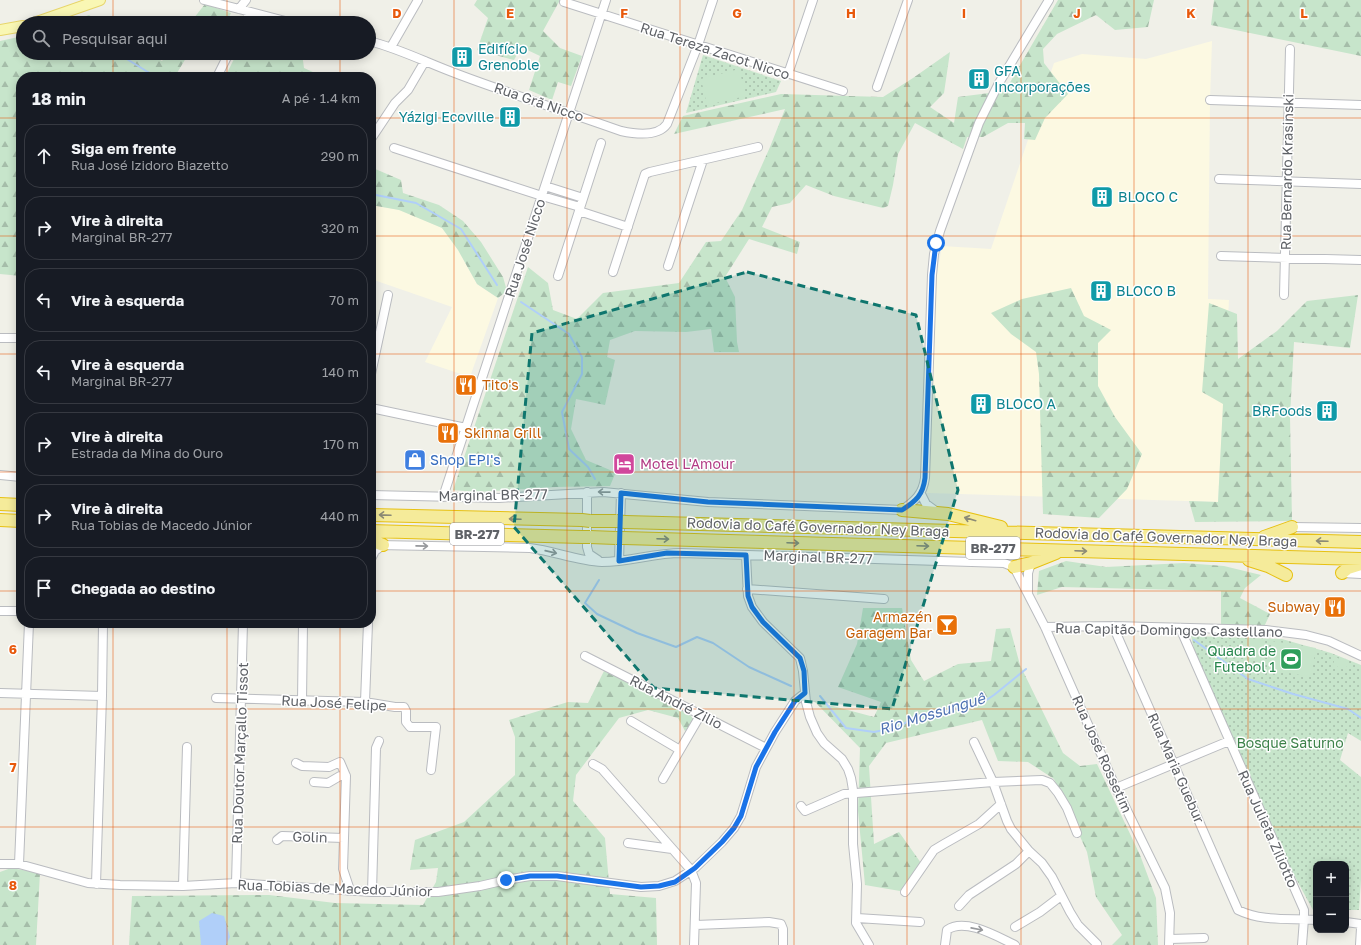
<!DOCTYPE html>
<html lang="pt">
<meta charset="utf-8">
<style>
:root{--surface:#171b24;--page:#242831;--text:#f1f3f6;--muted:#9ea1a6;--line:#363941}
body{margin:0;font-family:"Golos Text",sans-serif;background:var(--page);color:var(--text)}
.controls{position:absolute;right:12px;bottom:12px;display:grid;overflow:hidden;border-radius:8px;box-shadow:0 2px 10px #0003}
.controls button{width:36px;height:36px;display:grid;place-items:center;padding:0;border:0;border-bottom:1px solid var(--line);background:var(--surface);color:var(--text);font:20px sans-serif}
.stop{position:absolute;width:12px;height:12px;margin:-9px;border:3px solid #1a73e8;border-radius:50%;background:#fff}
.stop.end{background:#1a73e8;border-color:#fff;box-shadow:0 1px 4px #0008}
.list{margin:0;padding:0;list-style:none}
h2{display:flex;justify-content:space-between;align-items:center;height:52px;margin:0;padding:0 16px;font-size:17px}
h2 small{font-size:13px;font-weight:400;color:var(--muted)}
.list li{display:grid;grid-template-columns:26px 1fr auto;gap:12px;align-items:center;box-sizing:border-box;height:64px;margin:0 8px 8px;padding:0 8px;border:1px solid var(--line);border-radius:16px}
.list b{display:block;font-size:15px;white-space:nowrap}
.list p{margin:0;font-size:13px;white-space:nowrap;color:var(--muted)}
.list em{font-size:13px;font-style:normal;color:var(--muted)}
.icon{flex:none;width:22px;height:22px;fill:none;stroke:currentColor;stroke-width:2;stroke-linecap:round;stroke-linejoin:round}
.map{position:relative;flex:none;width:1361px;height:945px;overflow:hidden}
.search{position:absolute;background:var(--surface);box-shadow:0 2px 10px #0003;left:16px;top:16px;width:360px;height:44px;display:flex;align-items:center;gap:10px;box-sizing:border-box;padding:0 14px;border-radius:22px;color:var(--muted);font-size:15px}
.panel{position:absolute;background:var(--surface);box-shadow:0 2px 10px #0003;left:16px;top:72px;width:360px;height:556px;border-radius:16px}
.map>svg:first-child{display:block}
.commercial{fill:#fcf9e2}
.grass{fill:url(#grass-dots)}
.forest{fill:url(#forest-firs)}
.garden{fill:#c7e5cb}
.water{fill:#b0cff9}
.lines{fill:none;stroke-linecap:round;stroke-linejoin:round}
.stream{stroke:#b0cff9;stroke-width:2}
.minor-casing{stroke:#babcc0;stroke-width:10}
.major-casing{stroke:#e7d56a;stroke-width:12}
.highway-casing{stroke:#e7c112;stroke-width:14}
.minor{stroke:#fff;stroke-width:8}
.major{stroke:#f9f7b4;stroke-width:10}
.highway{stroke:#f5eb9a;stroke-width:12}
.highway-bridge-casing{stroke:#e7c112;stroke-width:14;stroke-linecap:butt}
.highway-bridge{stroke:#f5eb9a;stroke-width:12}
.oneway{stroke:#97999c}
.oneway2{stroke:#8c8b76}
.route{stroke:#1a73e8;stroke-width:5}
.marked{fill:#0f766e;fill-opacity:0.2;stroke:#0f766e;stroke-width:3;stroke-dasharray:8 5;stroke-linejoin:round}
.grid{fill:none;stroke:#e8590c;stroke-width:1;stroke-opacity:0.55}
.labels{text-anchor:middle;stroke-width:3;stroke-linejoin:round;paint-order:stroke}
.shield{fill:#fff;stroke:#8f9195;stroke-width:1}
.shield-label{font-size:13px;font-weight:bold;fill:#5f6267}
.culture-label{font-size:14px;fill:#0d838f;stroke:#fff;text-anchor:start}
.street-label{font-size:14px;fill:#5f6267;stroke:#fff}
.food-label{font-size:14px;fill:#c56008;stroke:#fff;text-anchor:start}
.shop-label{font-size:14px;fill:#366cbe;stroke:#fff;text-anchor:start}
.hotel-label{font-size:14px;fill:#b23c85;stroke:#fff;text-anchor:start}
.leisure-label{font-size:14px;fill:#27864d;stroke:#fff;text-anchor:end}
.park-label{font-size:14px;fill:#3c8249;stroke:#fff}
.water-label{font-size:15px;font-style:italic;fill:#5073b3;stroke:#fff}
.grid-label{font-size:13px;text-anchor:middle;font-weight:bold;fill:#e8590c;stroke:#fff;stroke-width:3;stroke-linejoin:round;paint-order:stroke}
</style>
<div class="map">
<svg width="1361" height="945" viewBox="0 0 1361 945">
<defs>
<pattern id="grass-dots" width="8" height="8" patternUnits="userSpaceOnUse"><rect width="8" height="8" fill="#c7e5cb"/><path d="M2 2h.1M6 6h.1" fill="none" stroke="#a5bda9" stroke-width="1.8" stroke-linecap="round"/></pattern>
<pattern id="forest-firs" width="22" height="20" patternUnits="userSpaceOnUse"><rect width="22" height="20" fill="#c7e5cb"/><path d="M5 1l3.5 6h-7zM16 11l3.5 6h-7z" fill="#a5bda9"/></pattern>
</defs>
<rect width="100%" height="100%" fill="#f0f0e8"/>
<path class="commercial" d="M1212,41L1210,100L1208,299L1229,300L1218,502L927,493L936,280L942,246L991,249L1054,63L1082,54L1146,59Z
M371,205L401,210L442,228L458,250L477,284L498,298L470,377L425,362L452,307L371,279Z"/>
<path class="grass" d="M703,55L781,81L776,92L686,113Z
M1191,636L1282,639L1331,653L1361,665V741L1348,733L1340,760L1361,777V880L1359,910H1346V864H1316V910H1313L1264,820L1194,649Z"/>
<path class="forest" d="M477,0H560L543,31L560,48L582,56L571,86L558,82L552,100L529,90L540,56L521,47L514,60L477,50L488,18L474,5Z
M1058,0H1154L1148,27L1115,30L1096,15L1057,34L1043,49L1044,63L1068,94L1045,118L1035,140L1024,139L1025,123H1008L983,137H967L963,149L915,123L898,154L893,185L888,206L883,208L834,196L806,185L790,203L772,207L762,227L800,242L797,254L749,239L725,277L735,297L737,342L739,352H714L711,329L686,332L635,331L610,340L607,357L615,360L605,405L576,399L571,429L586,460L610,470L615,474L610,486L556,487L477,492L453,490L528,267L548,283L553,310L577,319L603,293L679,283L706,242L721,241L742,210L770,147L785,109L674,134L683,116L781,94L883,97L913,78L950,52L944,93L930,107L954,123L958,97L1005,91Z
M1214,0H1361V56L1211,25Z
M205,4L231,13L226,23H190Z
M89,15L102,23H65Z
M23,36V53H149L162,61L168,53H189L177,73L184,77H21V276L0,274V41Z
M237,53H302L304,68L324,77H225Z
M371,163L373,168L401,180L403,193L439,205L463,221L481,242L503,277L507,291L498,298L477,284L458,250L442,228L399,210L371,205Z
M1071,288L1084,316L1111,330L1098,343V386L1115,417L1142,454L1127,489L1099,518L1043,514L1039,374L1036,352L1011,334L991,313L1022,299Z
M1358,295L1350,348L1294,342L1290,416L1292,521L1195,522L1189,501L1218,502L1223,404L1202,392L1209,303L1237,314L1238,359L1277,331L1307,301Z
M1066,561L1106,567L1184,563L1224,566L1261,575L1245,588L1240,598L1270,614L1264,627L1221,625V591L1062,587L1037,595L1039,571Z
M863,608H902L911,660L924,681L958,664L991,661L996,629L1010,628L1020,665L1063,753L1080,766L1097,764L1140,855L1156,898L1158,945H1112L1122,935L1096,897L1087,852L1054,779L1028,762L998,761L982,720L886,743L869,766L874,844L899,832L921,863L900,891L865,885L858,811L860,748L814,701L874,717L881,702L838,687L857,644Z
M604,671L686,710L695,721L685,731L678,718L648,710L619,718L576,775L573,801L605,838L610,894L656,898L657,945H129L132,896L269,895L335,903L423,905L436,882L438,868L410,870L415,840L464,822L515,775V737L509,720L568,702L588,703Z
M11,868L40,873L36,945H0V872Z"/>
<path class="garden" d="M739,69L746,96L707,105L701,79Z
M1244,639L1264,641L1261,660L1241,658Z
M1272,641L1316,648L1311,677L1267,669Z
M1335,657L1348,662L1346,670L1333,665Z"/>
<path class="water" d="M212,913L224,916L230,937L226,945H201L199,921Z"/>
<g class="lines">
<path class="stream" d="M117,53L156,77
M371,194L416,203L461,229L497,285
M521,302L569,334L582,357V374L562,412L569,449L588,467L595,479
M599,580L585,603L597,614L637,633L676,647L697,637L713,643L749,667L791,686
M1194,640L1248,679L1293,694L1348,709L1361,718
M820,696L846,728L874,732L899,727L914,717L946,711L985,701L994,695L1026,669"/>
<g class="minor-casing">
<path id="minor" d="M204,0L293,23
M564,2L843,91
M239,9L246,0
M245,23L250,12
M369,41C401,49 429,64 460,75C513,95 568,112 621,131C635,134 658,137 667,124L698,45L713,0
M391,47L418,0
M788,74L813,0
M217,77L229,53
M877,87L908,0
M1210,100L1361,105
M371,139L395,103L408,90L425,61
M394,148L542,196L580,207
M1219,179L1361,184
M545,186L583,198
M579,211L628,227
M1221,256L1361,260
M668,266L703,160
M613,272L645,174L650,172L758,147
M558,276L601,143
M1284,295L1290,49
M0,338H21
M371,374L388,295
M371,408L466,428
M0,475L21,477
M587,492V547L589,554L598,560
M921,494L926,504L937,512
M371,495L499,498L603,492L708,502L902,510C915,501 923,494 925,478L932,275L934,254L940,231L979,123L999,83L1049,0
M443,497L606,0
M1292,527L1361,528
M378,545L530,548C554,551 578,561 602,562C629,562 654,553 681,553L1004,563L1014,567L1045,627L1116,788L1165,888L1170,913L1169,945
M746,555L748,596L752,607L763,622L800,658L803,671L806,702L810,717L817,733L824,743L842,759L848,769L851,778L853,790V844L857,884L856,923L869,945
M371,559L375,551L383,545
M619,561L621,493
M1342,573L1361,574
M747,589L884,599
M1028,592V573L1031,563
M0,611H21
M1113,626L1238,910C1262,922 1290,918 1316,920
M1045,627L1113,626L1266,630L1306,635L1329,641L1361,656
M1180,628L1304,910V919L1302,945
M585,656L766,748
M0,693L102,696
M216,698L365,702L395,707H404L406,711V722L410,727H436L431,770
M302,701L303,623
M365,702L368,623
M631,721L680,750
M974,742L993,782L1007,821L1011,829L1029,851L1042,863L1052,877L1070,912L1078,925L1097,944
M296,763L302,766L329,767L340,762L346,776L343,869L349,887L348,891
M593,764L602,769L691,870L696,883L694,945
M663,779L701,714
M314,782L328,783L340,776H346
M1116,788L1229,741
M801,806L805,811L844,794L993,782L1042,780L1050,783L1058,793L1067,808L1077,833
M277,840L282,836L344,838
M628,843L672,849
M0,864H19L88,883L120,885L183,886L236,883L372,892H438L480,886L506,880L530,876H557L641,887L659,886L675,881L695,868L722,842L734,828L741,816L756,767L775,732L795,701L805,693
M19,864L29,623
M236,883L243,623
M96,884L102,696L103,623
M183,886L187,747
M372,892L376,748L379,741
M905,892L934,850L944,844L979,824L1001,804
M959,906L969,895L1016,864L1029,851
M857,918L920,922
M1346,922L1361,924
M696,925L769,922L781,924L783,929V945
M1015,927L1040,912L1061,896
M1170,939L1204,938
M945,945L947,930C965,917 998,937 1015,945
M1360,945L1361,928"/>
</g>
<g class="major-casing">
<path id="major" d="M34,23L100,0
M0,30L23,26"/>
</g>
<g class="highway-casing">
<path id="highway" d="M0,504L21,505
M902,510L948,514L1001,527
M371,515L582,520
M0,520L21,521
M590,521H616
M625,522L1361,542
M371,531L582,537
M590,537L616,538
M1264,537L1292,527
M624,538L1361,559
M371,540L383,545
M1249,560L1268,566L1286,575
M1014,567L1031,563L1056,553
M1342,573L1348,568L1361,564"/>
</g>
<use href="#minor" class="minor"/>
<use href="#major" class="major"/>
<use href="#highway" class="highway"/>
<g class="highway-bridge-casing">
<path id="highway-bridge" d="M582,520L590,521
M616,521L625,522
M582,537H590
M616,538H624"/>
</g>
<use href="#highway-bridge" class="highway-bridge"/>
</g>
<defs><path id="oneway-shaft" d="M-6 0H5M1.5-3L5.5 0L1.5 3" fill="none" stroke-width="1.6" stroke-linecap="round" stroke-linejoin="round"/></defs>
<g class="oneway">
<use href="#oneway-shaft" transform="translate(604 492) rotate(-179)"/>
<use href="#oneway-shaft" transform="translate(422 546) rotate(1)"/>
<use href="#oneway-shaft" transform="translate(551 552) rotate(13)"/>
<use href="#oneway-shaft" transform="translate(977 929) rotate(11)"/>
</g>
<g class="oneway2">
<use href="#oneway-shaft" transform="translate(385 515) rotate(-178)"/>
<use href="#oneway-shaft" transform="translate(515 519) rotate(-178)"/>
<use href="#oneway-shaft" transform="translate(970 519) rotate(-164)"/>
<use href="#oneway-shaft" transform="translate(663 539) rotate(2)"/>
<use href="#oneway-shaft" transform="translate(1322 541) rotate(-178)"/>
<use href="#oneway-shaft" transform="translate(793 543) rotate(2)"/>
<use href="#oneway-shaft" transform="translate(923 546) rotate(2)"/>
<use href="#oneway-shaft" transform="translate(1081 551) rotate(2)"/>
</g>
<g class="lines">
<path class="route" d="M506,880L530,876H557L641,887L659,886L675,882L695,868L722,842L734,828L741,816L756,767L775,732L795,701L805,693L804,671L800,658L763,622L752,607L748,596L746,555L667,553L619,561L621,493L708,502L902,510C916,501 923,495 925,478L932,275L936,243"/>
</g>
<path class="marked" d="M747,272L916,315L958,490L892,709L654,688L514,527L532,333Z"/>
<path class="grid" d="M113,0V23M227,0V23M340,0V23M454,0V945M567,0V945M680,0V945M794,0V945M907,0V945M1021,0V945M1134,0V945M1248,0V945M113,53V77M227,53V77M340,53V77M0,118H21M371,118H1361M0,236H21M371,236H1361M0,354H21M371,354H1361M0,472H21M371,472H1361M0,591H21M371,591H1361M113,623V945M227,623V945M340,623V945M0,709H1361M0,827H1361"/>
<defs>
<g id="building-square" transform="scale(1.15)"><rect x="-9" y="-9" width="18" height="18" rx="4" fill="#0f9aa8" stroke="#fff"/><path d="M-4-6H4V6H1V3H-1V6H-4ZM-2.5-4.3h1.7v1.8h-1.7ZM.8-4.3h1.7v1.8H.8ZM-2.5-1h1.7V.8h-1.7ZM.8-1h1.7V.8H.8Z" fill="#fff"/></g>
<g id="restaurant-square" transform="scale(1.15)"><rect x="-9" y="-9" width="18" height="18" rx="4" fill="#e8710a" stroke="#fff"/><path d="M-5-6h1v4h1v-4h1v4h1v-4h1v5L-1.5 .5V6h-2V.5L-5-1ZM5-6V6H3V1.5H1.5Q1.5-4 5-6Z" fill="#fff"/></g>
<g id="shop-square" transform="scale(1.15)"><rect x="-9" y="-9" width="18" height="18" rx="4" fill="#3f7fe0" stroke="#fff"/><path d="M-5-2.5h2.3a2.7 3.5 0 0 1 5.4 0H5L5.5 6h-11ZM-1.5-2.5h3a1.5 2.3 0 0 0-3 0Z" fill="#fff"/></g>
<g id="hotel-square" transform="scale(1.15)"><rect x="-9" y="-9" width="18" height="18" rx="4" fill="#d1479c" stroke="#fff"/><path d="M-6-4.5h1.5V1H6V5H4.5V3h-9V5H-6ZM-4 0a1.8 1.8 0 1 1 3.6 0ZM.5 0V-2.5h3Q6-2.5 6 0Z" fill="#fff"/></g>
<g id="bar-square" transform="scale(1.15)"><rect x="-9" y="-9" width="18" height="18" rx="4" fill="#e8710a" stroke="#fff"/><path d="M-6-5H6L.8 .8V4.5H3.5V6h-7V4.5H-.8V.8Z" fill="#fff"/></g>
<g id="stadium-square" transform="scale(1.15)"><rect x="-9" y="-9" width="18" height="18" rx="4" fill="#2e9e5b" stroke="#fff"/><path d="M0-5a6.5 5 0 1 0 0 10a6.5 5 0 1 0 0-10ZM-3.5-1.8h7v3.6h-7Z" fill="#fff"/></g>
</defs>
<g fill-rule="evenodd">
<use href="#building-square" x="462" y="57"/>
<use href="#building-square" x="979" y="79"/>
<use href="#building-square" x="510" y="117"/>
<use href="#building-square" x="1102" y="197"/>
<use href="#building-square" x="1101" y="291"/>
<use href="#restaurant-square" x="466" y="385"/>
<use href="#building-square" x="981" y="404"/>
<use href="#building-square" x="1327" y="411"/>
<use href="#restaurant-square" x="448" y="433"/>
<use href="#shop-square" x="415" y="460"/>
<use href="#hotel-square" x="624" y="464"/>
<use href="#restaurant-square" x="1335" y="607"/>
<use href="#bar-square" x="947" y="625"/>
<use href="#stadium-square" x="1291" y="659"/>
</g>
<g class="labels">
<g class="shield">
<rect x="450" y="523" width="54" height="22" rx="3"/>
<rect x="966" y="537" width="54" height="22" rx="3"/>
</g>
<g class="shield-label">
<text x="477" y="539">BR-277</text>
<text x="993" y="553">BR-277</text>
</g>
<g class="culture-label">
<text x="478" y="54">Edifício<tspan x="478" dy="16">Grenoble</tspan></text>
<text x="994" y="76">GFA<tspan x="994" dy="16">Incorporações</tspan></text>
<text x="494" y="122" text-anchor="end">Yázigi Ecoville</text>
<text x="1118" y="202">BLOCO C</text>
<text x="1116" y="296">BLOCO B</text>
<text x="996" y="409">BLOCO A</text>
<text x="1312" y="416" text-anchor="end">BRFoods</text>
</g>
<g class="street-label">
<text transform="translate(715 51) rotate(18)" y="5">Rua Tereza Zacot Nicco</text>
<text transform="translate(539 102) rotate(19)" y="5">Rua Grã Nicco</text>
<text transform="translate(1287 172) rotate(-89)" y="5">Rua Bernardo Krasinski</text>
<text transform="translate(525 248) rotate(-72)" y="5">Rua José Nicco</text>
<text transform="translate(493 495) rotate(-1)" y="5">Marginal BR-277</text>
<text transform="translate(818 527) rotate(2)" y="5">Rodovia do Café Governador Ney Braga</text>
<text transform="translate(1166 537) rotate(2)" y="5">Rodovia do Café Governador Ney Braga</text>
<text transform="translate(818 557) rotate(2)" y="5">Marginal BR-277</text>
<text transform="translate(1169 630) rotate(1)" y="5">Rua Capitão Domingos Castellano</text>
<text transform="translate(676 702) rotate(27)" y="5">Rua André Zilio</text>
<text transform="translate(334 703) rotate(3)" y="5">Rua José Felipe</text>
<text transform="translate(240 753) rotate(-88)" y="5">Rua Doutor Marçallo Tissot</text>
<text transform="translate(1102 754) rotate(66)" y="5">Rua José Rossetim</text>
<text transform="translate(1176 768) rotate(66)" y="5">Rua Maria Guebur</text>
<text transform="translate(1268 829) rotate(66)" y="5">Rua Julieta Ziliotto</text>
<text transform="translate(310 837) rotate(2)" y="5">Golin</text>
<text transform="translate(335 888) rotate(2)" y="5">Rua Tobias de Macedo Júnior</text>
</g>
<g class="food-label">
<text x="482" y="390">Tito's</text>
<text x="464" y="438">Skinna Grill</text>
<text x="1320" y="612" text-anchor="end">Subway</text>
<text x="932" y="622" text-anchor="end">Armazén<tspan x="932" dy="16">Garagem Bar</tspan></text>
</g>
<g class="shop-label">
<text x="430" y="465">Shop EPI's</text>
</g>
<g class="hotel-label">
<text x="640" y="469">Motel L'Amour</text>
</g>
<g class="leisure-label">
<text x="1276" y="656">Quadra de<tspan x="1276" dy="16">Futebol 1</tspan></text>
</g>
<g class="park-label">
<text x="1290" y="748">Bosque Saturno</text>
</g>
<g class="water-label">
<text transform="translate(932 714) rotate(-17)" y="5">Rio Mossunguê</text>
</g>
</g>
<g class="grid-label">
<text x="397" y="18">D</text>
<text x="510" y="18">E</text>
<text x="624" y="18">F</text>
<text x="737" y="18">G</text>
<text x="851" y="18">H</text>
<text x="964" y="18">I</text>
<text x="1077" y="18">J</text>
<text x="1191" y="18">K</text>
<text x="1304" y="18">L</text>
<text x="13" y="654">6</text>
<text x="13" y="772">7</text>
<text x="13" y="890">8</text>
</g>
</svg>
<div class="controls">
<button>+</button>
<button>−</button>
</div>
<div class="stop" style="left:936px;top:243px"></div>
<div class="stop end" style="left:506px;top:880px"></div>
<div class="search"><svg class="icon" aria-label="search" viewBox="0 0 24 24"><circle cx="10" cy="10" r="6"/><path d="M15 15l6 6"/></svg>Pesquisar aqui</div>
<section class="panel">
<h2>18 min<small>A pé · 1.4 km</small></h2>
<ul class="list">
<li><svg class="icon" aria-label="ahead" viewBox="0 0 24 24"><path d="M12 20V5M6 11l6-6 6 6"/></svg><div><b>Siga em frente</b><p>Rua José Izidoro Biazetto</p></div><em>290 m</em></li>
<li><svg class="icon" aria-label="right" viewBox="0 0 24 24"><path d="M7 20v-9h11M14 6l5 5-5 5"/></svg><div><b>Vire à direita</b><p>Marginal BR-277</p></div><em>320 m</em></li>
<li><svg class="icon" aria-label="left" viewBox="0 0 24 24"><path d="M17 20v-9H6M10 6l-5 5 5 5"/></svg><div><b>Vire à esquerda</b></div><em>70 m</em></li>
<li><svg class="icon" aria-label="left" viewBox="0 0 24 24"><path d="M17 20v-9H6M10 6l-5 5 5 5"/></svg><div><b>Vire à esquerda</b><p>Marginal BR-277</p></div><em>140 m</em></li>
<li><svg class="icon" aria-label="right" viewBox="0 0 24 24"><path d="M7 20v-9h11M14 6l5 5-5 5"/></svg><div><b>Vire à direita</b><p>Estrada da Mina do Ouro</p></div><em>170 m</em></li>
<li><svg class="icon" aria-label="right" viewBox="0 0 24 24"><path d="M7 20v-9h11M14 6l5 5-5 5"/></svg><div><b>Vire à direita</b><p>Rua Tobias de Macedo Júnior</p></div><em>440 m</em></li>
<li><svg class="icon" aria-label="arrive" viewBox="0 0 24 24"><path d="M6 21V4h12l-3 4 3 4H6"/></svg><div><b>Chegada ao destino</b></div></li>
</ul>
</section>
</div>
